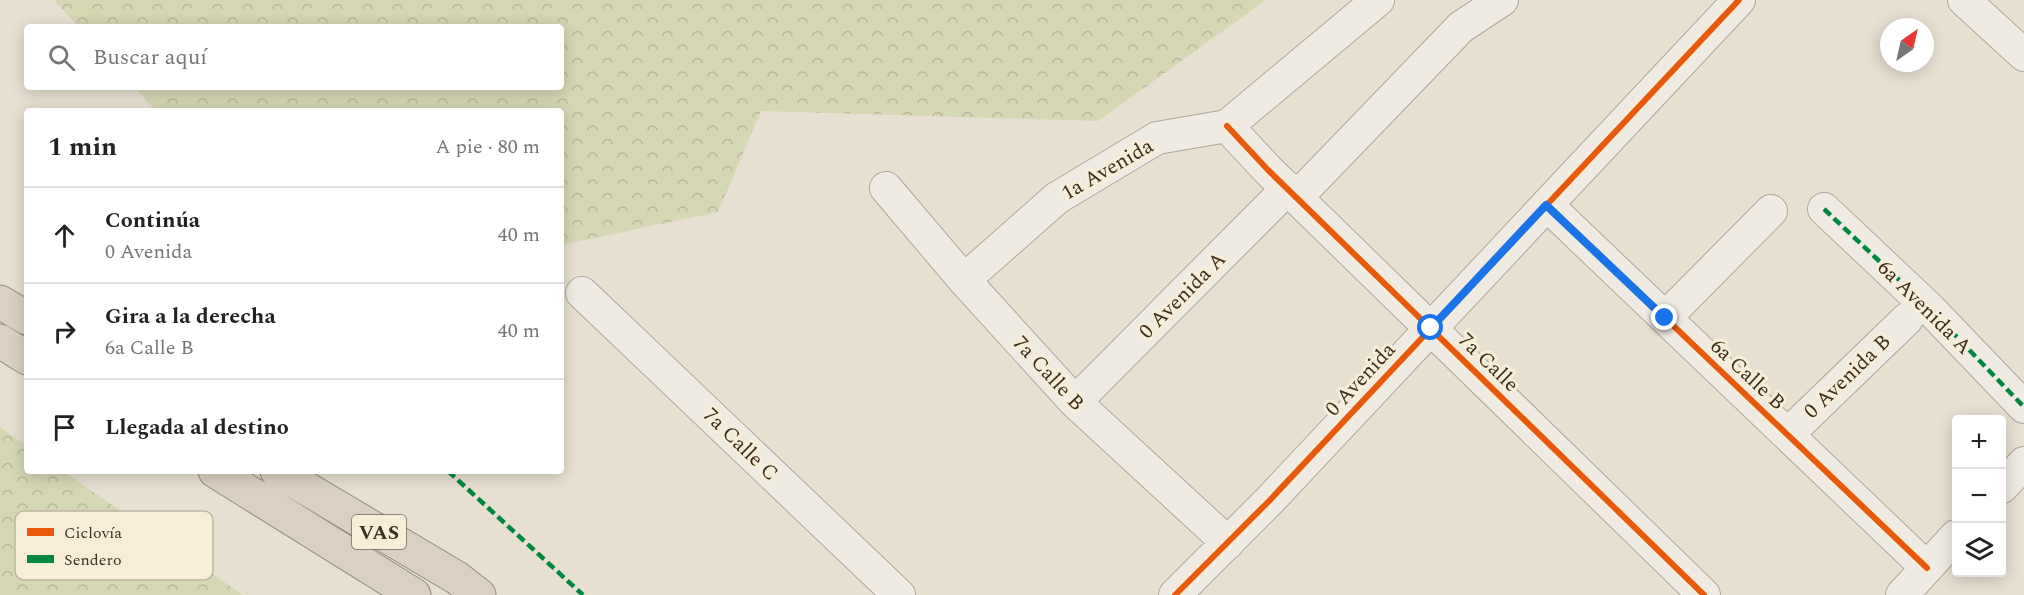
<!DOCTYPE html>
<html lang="es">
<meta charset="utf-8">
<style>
:root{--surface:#fff;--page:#f2f2f2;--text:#222;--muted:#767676;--line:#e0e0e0}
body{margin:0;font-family:Spectral,serif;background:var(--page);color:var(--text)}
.controls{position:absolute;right:18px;bottom:18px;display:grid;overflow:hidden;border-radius:6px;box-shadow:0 3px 15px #0003}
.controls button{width:54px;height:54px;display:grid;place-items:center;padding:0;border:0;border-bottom:2px solid var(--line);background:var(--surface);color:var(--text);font:30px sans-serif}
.compass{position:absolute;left:1880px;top:18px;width:54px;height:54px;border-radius:50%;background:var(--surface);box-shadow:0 3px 15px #0003;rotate:34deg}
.stop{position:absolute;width:18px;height:18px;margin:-14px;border:4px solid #1a73e8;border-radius:50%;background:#fff}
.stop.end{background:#1a73e8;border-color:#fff;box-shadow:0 2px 6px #0008}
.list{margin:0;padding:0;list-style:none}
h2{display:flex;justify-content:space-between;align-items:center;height:78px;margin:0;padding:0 24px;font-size:26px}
h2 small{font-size:20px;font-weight:400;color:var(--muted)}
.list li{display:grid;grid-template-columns:39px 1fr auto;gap:18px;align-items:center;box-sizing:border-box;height:96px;padding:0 24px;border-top:2px solid var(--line)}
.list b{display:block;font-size:22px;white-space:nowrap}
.list p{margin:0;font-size:20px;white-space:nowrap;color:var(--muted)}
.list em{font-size:20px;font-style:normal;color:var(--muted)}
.icon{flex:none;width:33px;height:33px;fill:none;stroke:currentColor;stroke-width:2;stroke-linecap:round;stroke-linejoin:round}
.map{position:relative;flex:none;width:2024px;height:595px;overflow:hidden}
.search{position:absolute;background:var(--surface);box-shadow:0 3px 15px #0003;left:24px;top:24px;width:540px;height:66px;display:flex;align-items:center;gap:15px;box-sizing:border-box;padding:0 21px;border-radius:6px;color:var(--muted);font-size:22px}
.panel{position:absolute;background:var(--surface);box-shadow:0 3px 15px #0003;left:24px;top:108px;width:540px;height:366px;border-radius:6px}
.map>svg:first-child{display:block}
.forest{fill:url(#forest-crowns)}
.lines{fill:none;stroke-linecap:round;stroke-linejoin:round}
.minor-casing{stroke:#ada599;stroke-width:34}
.highway-casing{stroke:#928b80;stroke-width:35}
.minor{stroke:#efebe3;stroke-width:32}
.highway{stroke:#dad1c2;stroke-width:33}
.quiet{stroke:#00873e;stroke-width:4.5;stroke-dasharray:9 4.5;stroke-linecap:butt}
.cycleway-casing{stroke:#f7eed8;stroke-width:10}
.cycleway{stroke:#e8590c;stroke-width:6}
.route{stroke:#1a73e8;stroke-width:8}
.labels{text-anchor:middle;stroke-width:6;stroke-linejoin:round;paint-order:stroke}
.shield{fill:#f7eed8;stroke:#756857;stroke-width:1.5}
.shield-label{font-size:20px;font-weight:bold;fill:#3d2e20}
.street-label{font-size:21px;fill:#3d2e20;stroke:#f7eed8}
.key{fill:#f7eed8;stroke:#bfb4a1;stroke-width:1.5}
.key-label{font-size:16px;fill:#3d2e20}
</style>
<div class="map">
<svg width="2024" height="595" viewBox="0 0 2024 595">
<defs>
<pattern id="forest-crowns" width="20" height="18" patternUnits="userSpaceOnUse" patternTransform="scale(1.5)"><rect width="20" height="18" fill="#d6d7b3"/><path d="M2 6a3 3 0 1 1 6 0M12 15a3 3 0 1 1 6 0" fill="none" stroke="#b9b99a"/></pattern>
</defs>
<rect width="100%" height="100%" fill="#e7e0d1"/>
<path class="forest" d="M54,0H1266L1098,121L761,111L718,212L561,245V111H156L134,87H561V27H79Z
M0,427L27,446V471H63L243,595H0Z"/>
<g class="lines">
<g class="minor-casing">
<path id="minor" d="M1964,0L2024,55
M1227,126L1268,170L1704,595
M886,188L964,280L1075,402L1228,543
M1297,197L1461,27L1502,0
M1547,205L1927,568
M1824,209L1930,309L2024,407
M964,280L1057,198L1157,138L1227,126L1378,0
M582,293L899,595
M1665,318L1771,211
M1075,402L1288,188
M1788,434L1907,319
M2002,487L2024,463
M1175,595L1270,500L1739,0
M1902,595L1956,536"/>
</g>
<g class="highway-casing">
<path id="highway" d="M0,302L27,318
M0,341L27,358
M215,471L414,595
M277,471L457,578L479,595"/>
</g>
<use href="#minor" class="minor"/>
<use href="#highway" class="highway"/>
<path class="quiet" d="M1824,209L1930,309L2024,407
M448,471L583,595"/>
<g class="cycleway-casing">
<path id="cycleway" d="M1227,126L1268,170L1704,595
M1547,205L1927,568
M1175,595L1270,500L1739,0"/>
</g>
<use href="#cycleway" class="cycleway"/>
</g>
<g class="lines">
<path class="route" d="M1431,328L1546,205L1665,318"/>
</g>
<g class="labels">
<rect class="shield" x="352" y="515" width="54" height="34" rx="4.5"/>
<g class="shield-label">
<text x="379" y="539">VAS</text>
</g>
<g class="street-label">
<text transform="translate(1107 169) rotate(-30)" y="7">1a Avenida</text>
<text transform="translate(1182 295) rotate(-45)" y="7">0 Avenida A</text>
<text transform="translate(1925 307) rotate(45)" y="7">6a Avenida A</text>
<text transform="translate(1489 362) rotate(44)" y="7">7a Calle</text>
<text transform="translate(1049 373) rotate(47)" y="7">7a Calle B</text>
<text transform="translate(1748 374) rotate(43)" y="7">6a Calle B</text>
<text transform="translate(1847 376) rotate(-44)" y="7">0 Avenida B</text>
<text transform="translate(1360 379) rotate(-47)" y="7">0 Avenida</text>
<text transform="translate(741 444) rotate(44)" y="7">7a Calle C</text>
</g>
</g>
<rect x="15" y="511" width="198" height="69" rx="9" class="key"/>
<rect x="27" y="528" width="27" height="8" fill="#e8590c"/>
<rect x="27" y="555" width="27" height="8" fill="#00873e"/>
<g class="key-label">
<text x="64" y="538">Ciclovía</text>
<text x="64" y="565">Sendero</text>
</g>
</svg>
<div class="controls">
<button>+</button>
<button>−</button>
<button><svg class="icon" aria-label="layers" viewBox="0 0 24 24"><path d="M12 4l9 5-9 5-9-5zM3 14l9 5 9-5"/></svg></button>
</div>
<svg class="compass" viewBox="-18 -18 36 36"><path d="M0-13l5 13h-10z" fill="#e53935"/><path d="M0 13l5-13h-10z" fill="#767676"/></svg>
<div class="stop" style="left:1431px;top:328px"></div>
<div class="stop end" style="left:1665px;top:318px"></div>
<div class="search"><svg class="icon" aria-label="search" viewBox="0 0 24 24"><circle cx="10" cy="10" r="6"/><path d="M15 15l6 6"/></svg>Buscar aquí</div>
<section class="panel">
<h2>1 min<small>A pie · 80 m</small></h2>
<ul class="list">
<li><svg class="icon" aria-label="ahead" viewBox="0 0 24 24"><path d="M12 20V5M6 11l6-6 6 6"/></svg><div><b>Continúa</b><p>0 Avenida</p></div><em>40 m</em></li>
<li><svg class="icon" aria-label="right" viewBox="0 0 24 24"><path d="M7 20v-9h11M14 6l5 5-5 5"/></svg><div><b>Gira a la derecha</b><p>6a Calle B</p></div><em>40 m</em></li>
<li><svg class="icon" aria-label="arrive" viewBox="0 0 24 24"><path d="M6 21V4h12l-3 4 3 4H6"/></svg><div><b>Llegada al destino</b></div></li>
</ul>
</section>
</div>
